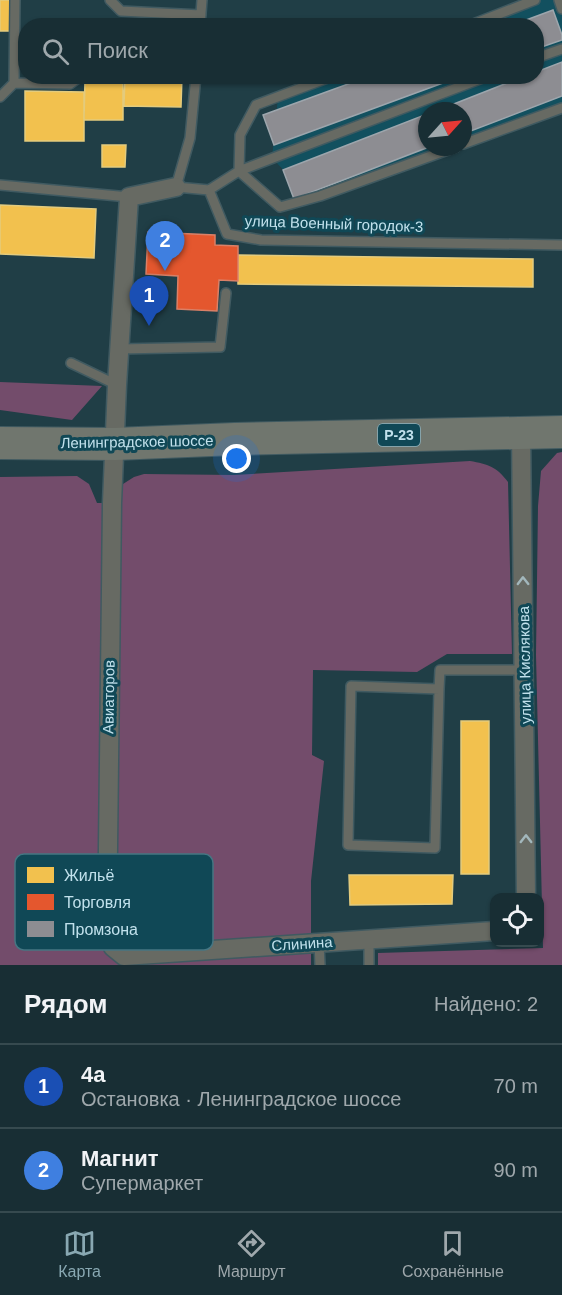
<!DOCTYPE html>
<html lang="ru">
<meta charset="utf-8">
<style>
:root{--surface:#182e34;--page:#253a40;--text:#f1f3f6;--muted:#9fa8ac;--line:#364a4f;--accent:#89a8b2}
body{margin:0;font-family:Helvetica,sans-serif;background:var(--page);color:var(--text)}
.controls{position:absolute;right:18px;bottom:18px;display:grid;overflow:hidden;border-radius:12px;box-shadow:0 2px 4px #0004}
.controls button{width:54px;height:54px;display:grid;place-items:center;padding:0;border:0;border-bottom:2px solid var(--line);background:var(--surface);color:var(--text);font:30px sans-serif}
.compass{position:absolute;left:418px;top:102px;width:54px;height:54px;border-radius:50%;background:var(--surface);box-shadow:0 2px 4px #0004;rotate:63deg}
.you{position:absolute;left:237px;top:459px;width:21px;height:21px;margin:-15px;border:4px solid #fff;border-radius:50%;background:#1a73e8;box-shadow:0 0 0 9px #1a73e833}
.badge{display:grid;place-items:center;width:39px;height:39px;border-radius:50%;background:var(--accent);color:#fff;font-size:20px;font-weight:700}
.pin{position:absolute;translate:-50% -50px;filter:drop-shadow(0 2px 3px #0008)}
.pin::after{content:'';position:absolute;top:32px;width:21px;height:18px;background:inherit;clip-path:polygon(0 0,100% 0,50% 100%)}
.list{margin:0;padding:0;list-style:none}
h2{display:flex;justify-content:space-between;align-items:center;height:78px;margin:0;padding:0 24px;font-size:26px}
h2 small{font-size:20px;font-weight:400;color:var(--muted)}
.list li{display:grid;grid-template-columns:39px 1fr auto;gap:18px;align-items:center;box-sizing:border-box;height:84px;padding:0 24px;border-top:2px solid var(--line)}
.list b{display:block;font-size:22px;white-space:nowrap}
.list p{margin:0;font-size:20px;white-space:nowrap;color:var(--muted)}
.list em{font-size:20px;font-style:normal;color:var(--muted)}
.icon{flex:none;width:33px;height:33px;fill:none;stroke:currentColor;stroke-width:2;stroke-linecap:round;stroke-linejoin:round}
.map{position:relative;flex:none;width:562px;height:965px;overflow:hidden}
.search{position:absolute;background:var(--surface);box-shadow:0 2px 4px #0004;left:18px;right:18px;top:18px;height:66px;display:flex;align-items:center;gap:15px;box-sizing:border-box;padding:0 21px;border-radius:24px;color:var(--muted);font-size:22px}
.sheet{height:246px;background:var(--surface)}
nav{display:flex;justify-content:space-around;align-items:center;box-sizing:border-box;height:84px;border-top:2px solid var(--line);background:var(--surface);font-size:16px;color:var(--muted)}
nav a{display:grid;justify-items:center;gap:3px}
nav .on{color:var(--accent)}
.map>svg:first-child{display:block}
.built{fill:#12505f}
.green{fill:#734c6b}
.homes{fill:#f2c14e;stroke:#e3cb7d;stroke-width:1.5}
.shops{fill:#e4572e;stroke:#da8067;stroke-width:1.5}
.industry{fill:#8d8d92;stroke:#9da6ad;stroke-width:1.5}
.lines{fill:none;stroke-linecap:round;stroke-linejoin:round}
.lane-casing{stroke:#405a61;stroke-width:12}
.street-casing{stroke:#405a61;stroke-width:21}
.highway-casing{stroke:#405a61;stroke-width:34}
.lane{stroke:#676a63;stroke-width:9}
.street{stroke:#676a63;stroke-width:18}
.highway{stroke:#70766e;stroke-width:32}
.oneway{stroke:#a2b7bc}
.labels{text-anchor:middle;stroke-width:6;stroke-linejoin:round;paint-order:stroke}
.shield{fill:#104856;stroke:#8cb3bf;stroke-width:1.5}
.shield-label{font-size:14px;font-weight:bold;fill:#c1e1ec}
.street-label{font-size:15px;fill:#c1e1ec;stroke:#104856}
.key{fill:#104856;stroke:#457683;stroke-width:1.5}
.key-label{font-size:16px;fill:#c1e1ec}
</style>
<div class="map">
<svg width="562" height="965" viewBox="0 0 562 965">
<rect width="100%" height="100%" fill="#203e46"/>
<path class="built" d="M537,0H562V110L463,146V111H427V147H462L314,202L272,158L278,97L333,77L536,76V26L470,25Z"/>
<path class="green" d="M0,382L102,386L72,420L0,410Z
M562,452V965H378V953L543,948L536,655L538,506L541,471L557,453Z
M470,461C488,464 497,467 508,482L512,654H447L417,672L313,670L312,755L324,761L311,881V965H0V477L77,476L89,484L97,503H119L123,484L134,477L144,474L234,475Z"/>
<path class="homes" d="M0,0H12V31H0Z
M125,76H182L181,107L124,106Z
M85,81H123V120H84Z
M25,91L84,92V141H25Z
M102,145H126L125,167H102Z
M0,205L96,209L94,258L0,254Z
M238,255L533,259V287L238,284Z
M461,721H489V874H461Z
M349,875H453L452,904L350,905Z"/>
<path class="shops" d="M148,232L215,235V245L238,246V281L219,280L217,311L177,309L178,276L146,274Z"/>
<path class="industry" d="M553,10L562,35V40L536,49V26H510Z
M562,62V96L463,134V111H436L525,76H536V72Z
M370,76H462L274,145L263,115Z
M427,114V147H429L294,199L283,170Z"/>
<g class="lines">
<g class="lane-casing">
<path id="lane" d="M110,0L121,11L201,15
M559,0L562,9
M200,26L202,0
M468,26L535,0
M536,58L562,49
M196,76L190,138L176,187L209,190L227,234L261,240L562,245
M333,76L256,105L240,135L239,171L280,207L320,196L456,147
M14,83L15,0
M0,97L14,83L70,84L81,76
M463,144L562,108
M0,185L129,197
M209,190L239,171L488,76
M119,349L220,347L226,293
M71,363L117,385
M439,689L351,686L348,845L435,848L439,689L440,670H525
M369,940V965
M319,943L320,965"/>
</g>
<g class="street-casing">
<path id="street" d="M176,187L129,197L117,385L112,503L107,934L113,947L124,956L494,931
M521,432L526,898"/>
</g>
<g class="highway-casing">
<path id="highway" d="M0,443L115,444L235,439L562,432"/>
</g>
<use href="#lane" class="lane"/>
<use href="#street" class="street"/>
<use href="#highway" class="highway"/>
</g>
<defs><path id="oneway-chevron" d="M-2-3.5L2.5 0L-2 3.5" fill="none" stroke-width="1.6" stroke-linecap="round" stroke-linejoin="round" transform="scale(1.5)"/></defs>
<g class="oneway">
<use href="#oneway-chevron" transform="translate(523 581) rotate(-91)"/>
<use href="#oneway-chevron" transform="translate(526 839) rotate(-90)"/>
</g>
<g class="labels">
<rect class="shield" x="378" y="424" width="42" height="22" rx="4.5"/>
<g class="shield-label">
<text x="399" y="440">Р-23</text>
</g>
<g class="street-label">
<text transform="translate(334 224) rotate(2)" y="5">улица Военный городок-3</text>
<text transform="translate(137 442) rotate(-1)" y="5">Ленинградское шоссе</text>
<text transform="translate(525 665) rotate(-91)" y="5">улица Кислякова</text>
<text transform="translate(109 697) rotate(-89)" y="5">Авиаторов</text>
<text transform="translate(302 944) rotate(-4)" y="5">Слинина</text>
</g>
</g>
<rect x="15" y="854" width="198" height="96" rx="9" class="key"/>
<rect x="27" y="867" width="27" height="16" fill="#f2c14e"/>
<rect x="27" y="894" width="27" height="16" fill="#e4572e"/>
<rect x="27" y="921" width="27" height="16" fill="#8d8d92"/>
<g class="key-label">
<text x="64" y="881">Жильё</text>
<text x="64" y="908">Торговля</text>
<text x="64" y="935">Промзона</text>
</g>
</svg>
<div class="controls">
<button><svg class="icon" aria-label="locate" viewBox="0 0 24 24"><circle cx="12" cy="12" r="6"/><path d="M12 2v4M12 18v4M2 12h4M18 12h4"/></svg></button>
</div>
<svg class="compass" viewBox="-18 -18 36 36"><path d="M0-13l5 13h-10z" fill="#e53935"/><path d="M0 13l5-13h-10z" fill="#9fa8ac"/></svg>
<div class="you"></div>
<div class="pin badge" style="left:149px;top:326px;background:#1a4fb4">1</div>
<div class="pin badge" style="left:165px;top:271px;background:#3f7fe0">2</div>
<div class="search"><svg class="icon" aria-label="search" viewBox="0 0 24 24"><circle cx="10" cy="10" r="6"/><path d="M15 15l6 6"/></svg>Поиск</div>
</div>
<section class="sheet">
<h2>Рядом<small>Найдено: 2</small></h2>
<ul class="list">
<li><span class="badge" style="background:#1a4fb4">1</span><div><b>4а</b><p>Остановка · Ленинградское шоссе</p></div><em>70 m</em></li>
<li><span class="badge" style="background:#3f7fe0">2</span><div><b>Магнит</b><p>Супермаркет</p></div><em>90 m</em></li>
</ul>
</section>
<nav>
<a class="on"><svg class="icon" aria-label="map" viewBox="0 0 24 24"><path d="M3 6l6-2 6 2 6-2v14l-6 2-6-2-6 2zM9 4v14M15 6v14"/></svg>Карта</a>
<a><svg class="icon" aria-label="directions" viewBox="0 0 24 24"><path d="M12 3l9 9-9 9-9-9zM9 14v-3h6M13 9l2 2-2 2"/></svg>Маршрут</a>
<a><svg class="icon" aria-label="saved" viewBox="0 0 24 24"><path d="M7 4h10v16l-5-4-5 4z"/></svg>Сохранённые</a>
</nav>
